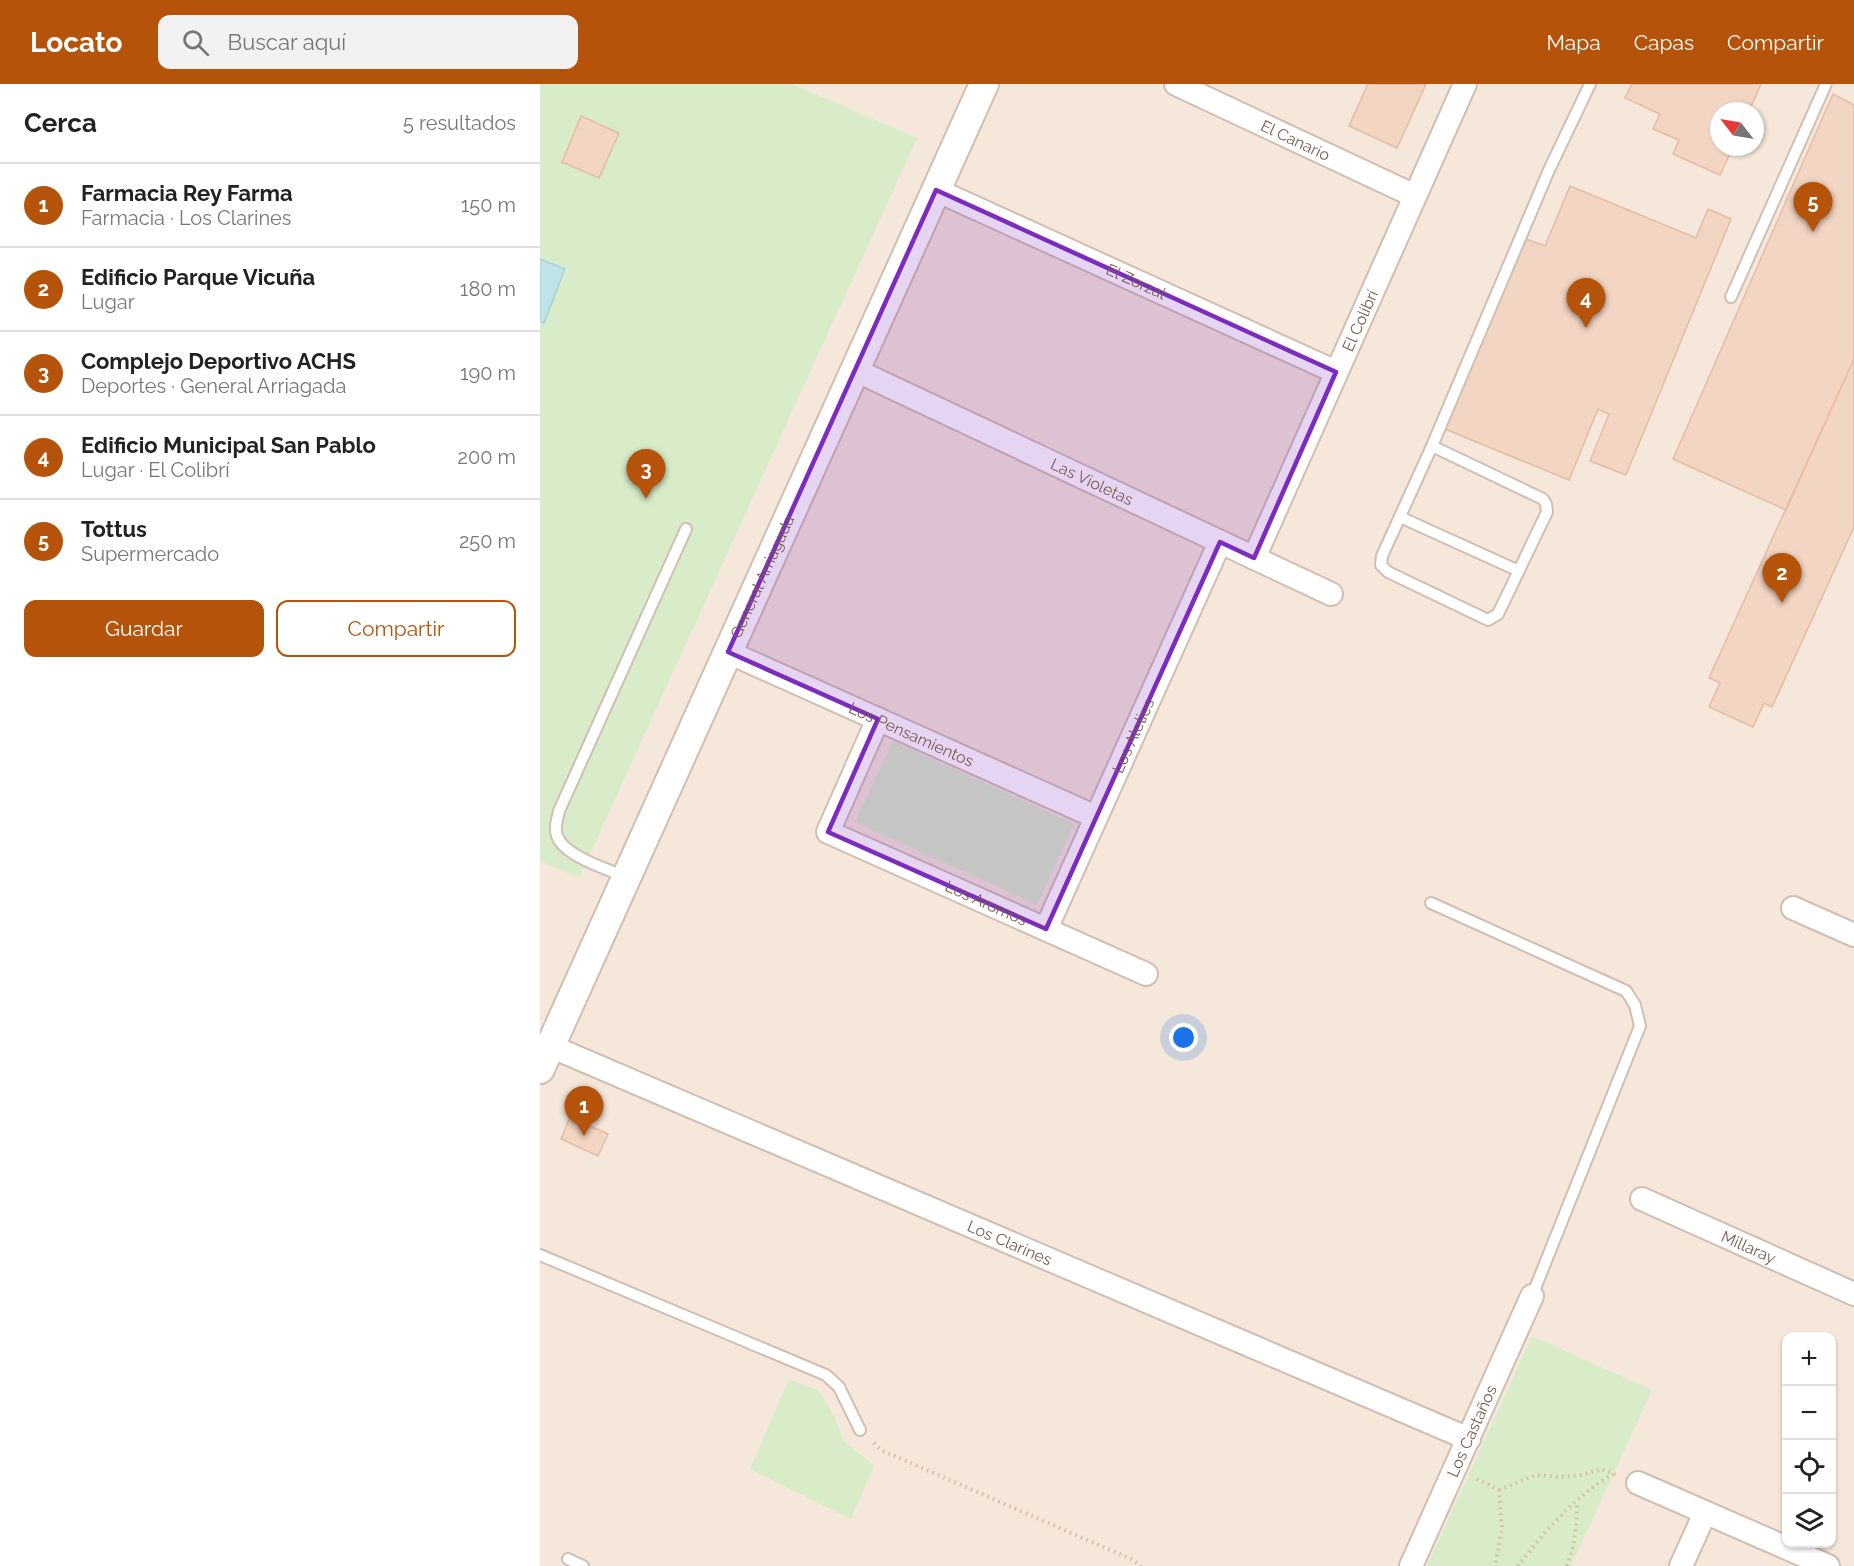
<!DOCTYPE html>
<html lang="es">
<meta charset="utf-8">
<style>
:root{--surface:#fff;--page:#f2f2f2;--text:#222;--muted:#767676;--line:#e0e0e0;--accent:#b45309}
body{margin:0;font-family:Raleway,sans-serif;background:var(--page);color:var(--text)}
.controls{position:absolute;right:18px;bottom:18px;display:grid;overflow:hidden;border-radius:12px;box-shadow:0 2px 4px #0004}
.controls button{width:54px;height:54px;display:grid;place-items:center;padding:0;border:0;border-bottom:2px solid var(--line);background:var(--surface);color:var(--text);font:30px sans-serif}
.compass{position:absolute;left:1170px;top:18px;width:54px;height:54px;border-radius:50%;background:var(--surface);box-shadow:0 2px 4px #0004;rotate:301deg}
.you{position:absolute;left:644px;top:954px;width:21px;height:21px;margin:-15px;border:4px solid #fff;border-radius:50%;background:#1a73e8;box-shadow:0 0 0 9px #1a73e833}
.badge{display:grid;place-items:center;width:39px;height:39px;border-radius:50%;background:var(--accent);color:#fff;font-size:20px;font-weight:700}
.pin{position:absolute;translate:-50% -50px;filter:drop-shadow(0 2px 3px #0008)}
.pin::after{content:'';position:absolute;top:32px;width:21px;height:18px;background:inherit;clip-path:polygon(0 0,100% 0,50% 100%)}
.list{margin:0;padding:0;list-style:none}
h2{display:flex;justify-content:space-between;align-items:center;height:78px;margin:0;padding:0 24px;font-size:26px}
h2 small{font-size:20px;font-weight:400;color:var(--muted)}
.list li{display:grid;grid-template-columns:39px 1fr auto;gap:18px;align-items:center;box-sizing:border-box;height:84px;padding:0 24px;border-top:2px solid var(--line)}
.list b{display:block;font-size:22px;white-space:nowrap}
.list p{margin:0;font-size:20px;white-space:nowrap;color:var(--muted)}
.list em{font-size:20px;font-style:normal;color:var(--muted)}
.actions{display:flex;gap:12px;padding:18px 24px}
.actions a{flex:1;padding:14px 0;border:2px solid var(--accent);border-radius:12px;text-align:center;font-size:21px;color:var(--accent)}
.actions .main{background:var(--accent);color:#fff}
.icon{flex:none;width:33px;height:33px;fill:none;stroke:currentColor;stroke-width:2;stroke-linecap:round;stroke-linejoin:round}
.map{position:relative;flex:none;width:1314px;height:1482px;overflow:hidden}
header{display:flex;align-items:center;gap:36px;box-sizing:border-box;height:84px;padding:0 30px;background:var(--accent);color:#fff}
header strong{font-size:28px}
nav{display:flex;gap:33px;margin-inline-start:auto;font-size:21px}
.search{width:420px;height:54px;background:var(--page);display:flex;align-items:center;gap:15px;box-sizing:border-box;padding:0 21px;border-radius:12px;color:var(--muted);font-size:22px}
main{display:flex}
aside{flex:1;background:var(--surface)}
.map>svg:first-child{display:block}
.residential{fill:#f5e8da;fill-rule:evenodd}
.green{fill:#d8ecc9}
.water{fill:#bfe3e8;stroke:#a5d3da;stroke-width:1.5}
.building{fill:#f3d5c3;stroke:#e6bba3;stroke-width:1.5}
.lines{fill:none;stroke-linecap:round;stroke-linejoin:round}
.service-casing{stroke:#d1beb0;stroke-width:14}
.minor-casing{stroke:#d1beb0;stroke-width:26}
.tertiary-casing{stroke:#d1beb0;stroke-width:32}
.path{stroke:#d9b8a5;stroke-width:4;stroke-dasharray:1.5 4.5;stroke-linecap:butt}
.service{stroke:#fff;stroke-width:10}
.minor{stroke:#fff;stroke-width:22}
.tertiary{stroke:#fff;stroke-width:28}
.marked{fill:#7b2cbf;fill-opacity:0.2;stroke:#7b2cbf;stroke-width:4.5;stroke-linejoin:round}
.labels{text-anchor:middle;stroke-width:5;stroke-linejoin:round;paint-order:stroke}
.street-label{font-size:16px;fill:#7a5c4d;stroke:#fffaf3}
</style>
<header>
<strong>Locato</strong>
<div class="search"><svg class="icon" aria-label="search" viewBox="0 0 24 24"><circle cx="10" cy="10" r="6"/><path d="M15 15l6 6"/></svg>Buscar aquí</div>
<nav><a>Mapa</a><a>Capas</a><a>Compartir</a></nav>
</header>
<main>
<aside>
<h2>Cerca<small>5 resultados</small></h2>
<ul class="list">
<li><span class="badge">1</span><div><b>Farmacia Rey Farma</b><p>Farmacia · Los Clarines</p></div><em>150 m</em></li>
<li><span class="badge">2</span><div><b>Edificio Parque Vicuña</b><p>Lugar</p></div><em>180 m</em></li>
<li><span class="badge">3</span><div><b>Complejo Deportivo ACHS</b><p>Deportes · General Arriagada</p></div><em>190 m</em></li>
<li><span class="badge">4</span><div><b>Edificio Municipal San Pablo</b><p>Lugar · El Colibrí</p></div><em>200 m</em></li>
<li><span class="badge">5</span><div><b>Tottus</b><p>Supermercado</p></div><em>250 m</em></li>
</ul>
<div class="actions"><a class="main">Guardar</a><a>Compartir</a></div>
</aside>
<div class="map">
<svg width="1314" height="1482" viewBox="0 0 1314 1482">
<rect width="100%" height="100%" fill="#fdf6ec"/>
<path class="residential" d="M0,0H1314V1482H0ZM1179,27H1215V63H1179ZM1246,1252H1292V1460H1246Z"/>
<path class="green" d="M0,0H252L377,54L39,794L0,777Z
M353,657L534,740L497,821L315,738Z
M992,1252L1112,1306L1031,1482H887Z
M249,1295L279,1307L294,1332L304,1358L334,1381L311,1435L210,1385Z"/>
<path class="water" d="M0,175L25,185L4,239L0,237Z"/>
<path class="building" d="M828,0H886L857,64L809,42Z
M1092,0H1221L1209,27H1179V63H1193L1180,91L1133,70L1139,56L1113,45L1120,30L1085,14Z
M1293,10L1314,21V275L1246,426L1133,375Z
M41,32L79,49L59,94L22,78Z
M1030,102L1156,154L1168,125L1191,135L1086,391L1050,377L1069,330L1058,325L1029,396L905,345L983,154L1005,162Z
M1314,275V443L1232,623L1224,619L1213,643L1169,623L1180,599L1169,594Z
M30,1033L68,1050L58,1072L21,1055Z"/>
<g class="lines">
<g class="service-casing">
<path id="service" d="M1191,213L1286,0
M892,362L1003,415L1006,420L1007,428L958,530L948,536L848,488L841,481L842,472Z
M892,362L1009,86L1050,0
M860,433L979,487
M86,793C67,785 16,770 16,746C15,740 18,733 19,727L146,445
M891,819L1086,907L1095,921L1100,942L992,1212
M0,1171L286,1291L299,1303L320,1346
M28,1475L43,1482"/>
</g>
<g class="minor-casing">
<g id="minor">
<path id="s1" d="M636,0L875,112"/>
<path id="s2" d="M396,106L796,288"/>
<path id="s3" d="M315,286L791,510"/>
<path id="s4" d="M714,474L925,0"/>
<path id="s5" d="M188,568L556,733"/>
<path id="s6" d="M338,635L288,748L606,890"/>
<path d="M1253,824L1314,851"/>
<path id="s7" d="M506,845L680,458"/>
<path id="s8" d="M10,962L929,1355"/>
<path id="s9" d="M1102,1115L1314,1210"/>
<path d="M1098,1399L1288,1482"/>
<path id="s10" d="M871,1482L992,1212"/>
<path d="M1141,1482L1165,1429"/>
</g>
</g>
<g class="tertiary-casing">
<g id="tertiary">
<path id="s11" d="M0,985L444,0"/>
</g>
</g>
<path class="path" d="M334,1359L341,1366L593,1476L601,1482
M937,1395L959,1406L962,1445L955,1482
M959,1406L996,1391L1022,1393L1042,1391L1061,1385L1076,1391
M978,1482C1004,1448 1036,1411 1073,1390
M1027,1482C1035,1461 1037,1441 1037,1418"/>
<use href="#service" class="service"/>
<use href="#minor" class="minor"/>
<use href="#tertiary" class="tertiary"/>
</g>
<path class="marked" d="M396,106L796,288L714,474L680,458L506,845L288,748L338,635L188,568Z"/>
<g class="labels">
<g class="street-label">
<text dy="6" stroke="none"><textPath href="#s1" startOffset="132">El Canario</textPath></text>
<text dy="6" stroke="none"><textPath href="#s2" startOffset="220">El Zorzal</textPath></text>
<text dy="6" stroke="none"><textPath href="#s4" startOffset="260">El Colibrí</textPath></text>
<text dy="6" stroke="none"><textPath href="#s3" startOffset="262">Las Violetas</textPath></text>
<text dy="6" stroke="none"><textPath href="#s11" startOffset="540">General Arriagada</textPath></text>
<text dy="6" stroke="none"><textPath href="#s5" startOffset="201">Los Pensamientos</textPath></text>
<text dy="6" stroke="none"><textPath href="#s7" startOffset="212">Los Alelies</textPath></text>
<text dy="6" stroke="none"><textPath href="#s6" startOffset="297">Los Aromos</textPath></text>
<text dy="6" stroke="none"><textPath href="#s8" startOffset="500">Los Clarines</textPath></text>
<text dy="6" stroke="none"><textPath href="#s9" startOffset="117">Millaray</textPath></text>
<text dy="6" stroke="none"><textPath href="#s10" startOffset="148">Los Castaños</textPath></text>
</g>
</g>
</svg>
<div class="controls">
<button>+</button>
<button>−</button>
<button><svg class="icon" aria-label="locate" viewBox="0 0 24 24"><circle cx="12" cy="12" r="6"/><path d="M12 2v4M12 18v4M2 12h4M18 12h4"/></svg></button>
<button><svg class="icon" aria-label="layers" viewBox="0 0 24 24"><path d="M12 4l9 5-9 5-9-5zM3 14l9 5 9-5"/></svg></button>
</div>
<svg class="compass" viewBox="-18 -18 36 36"><path d="M0-13l5 13h-10z" fill="#e53935"/><path d="M0 13l5-13h-10z" fill="#767676"/></svg>
<div class="you"></div>
<div class="pin badge" style="left:44px;top:1052px">1</div>
<div class="pin badge" style="left:1242px;top:519px">2</div>
<div class="pin badge" style="left:106px;top:415px">3</div>
<div class="pin badge" style="left:1046px;top:244px">4</div>
<div class="pin badge" style="left:1273px;top:148px">5</div>
</div>
</main>
